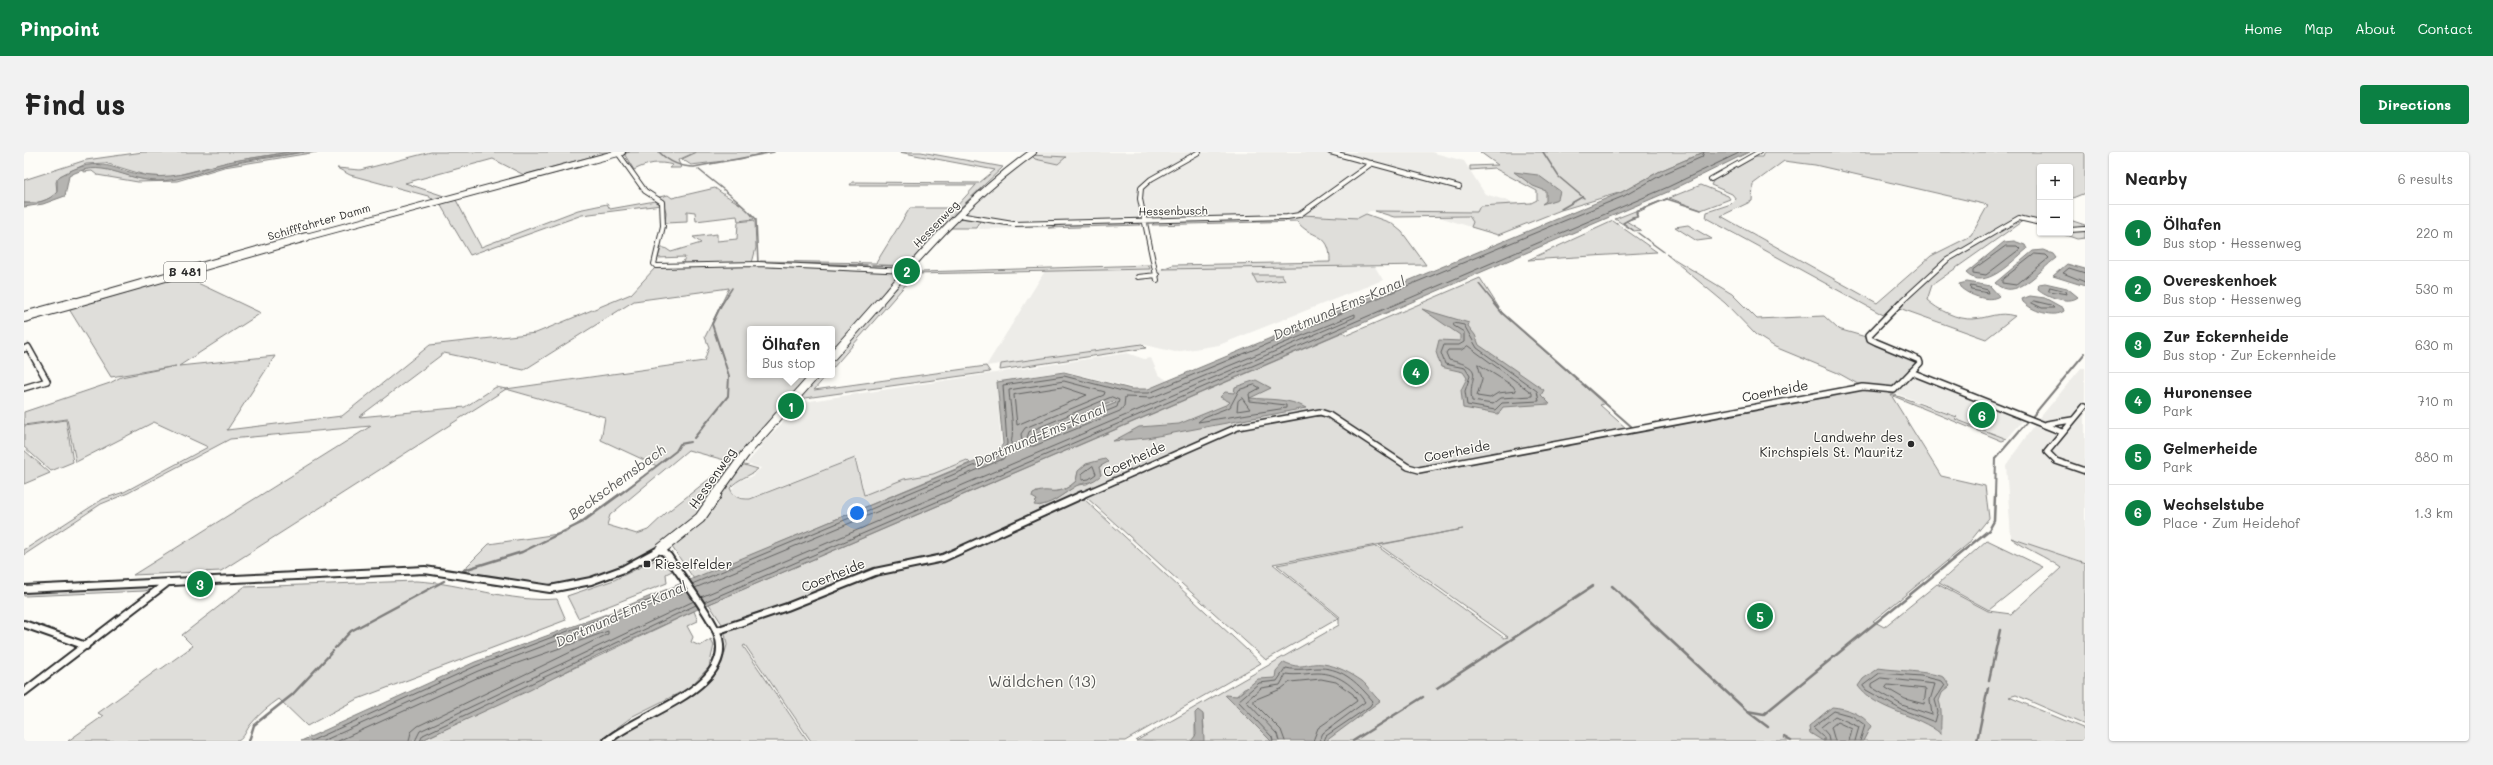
<!DOCTYPE html>
<meta charset="utf-8">
<style>
:root{--surface:#fff;--page:#f2f2f2;--text:#222;--muted:#767676;--line:#e0e0e0;--accent:#0b8043}
body{margin:0;font-family:Mali,sans-serif;background:var(--page);color:var(--text)}
.controls{position:absolute;right:12px;top:12px;display:grid;overflow:hidden;border-radius:4px;box-shadow:0 1px 3px #0004}
.controls button{width:36px;height:36px;display:grid;place-items:center;padding:0;border:0;border-bottom:1px solid var(--line);background:var(--surface);color:var(--text);font:20px sans-serif}
.you{position:absolute;left:833px;top:361px;width:14px;height:14px;margin:-10px;border:3px solid #fff;border-radius:50%;background:#1a73e8;box-shadow:0 0 0 6px #1a73e833}
.badge{display:grid;place-items:center;width:26px;height:26px;border-radius:50%;background:var(--accent);color:#fff;font-size:13px;font-weight:700}
.pin{position:absolute;translate:-50% -50%;border:2px solid #fff;box-shadow:0 1px 4px #0006}
.popup{position:absolute;left:723px;top:174px;width:88px;height:52px;box-sizing:border-box;display:grid;place-content:center;border-radius:4px;background:var(--surface);filter:drop-shadow(0 1px 3px #0005);font-size:13px;white-space:nowrap;color:var(--muted)}
.popup b{font-size:15px;color:var(--text)}
.popup::after{content:'';position:absolute;left:50%;top:100%;margin-left:-8px;border:8px solid transparent;border-top-color:var(--surface)}
.list{margin:0;padding:0;list-style:none}
h2{display:flex;justify-content:space-between;align-items:center;height:52px;margin:0;padding:0 16px;font-size:17px}
h2 small{font-size:13px;font-weight:400;color:var(--muted)}
.list li{display:grid;grid-template-columns:26px 1fr auto;gap:12px;align-items:center;box-sizing:border-box;height:56px;padding:0 16px;border-top:1px solid var(--line)}
.list b{display:block;font-size:15px;white-space:nowrap}
.list p{margin:0;font-size:13px;white-space:nowrap;color:var(--muted)}
.list em{font-size:13px;font-style:normal;color:var(--muted)}
.map{position:relative;flex:none;width:2061px;height:589px;overflow:hidden;border-radius:4px}
header{display:flex;align-items:center;gap:24px;box-sizing:border-box;height:56px;padding:0 20px;background:var(--accent);color:#fff}
header strong{font-size:19px}
nav{display:flex;gap:22px;margin-inline-start:auto;font-size:14px}
.intro{display:flex;align-items:center;justify-content:space-between;box-sizing:border-box;height:96px;padding:0 24px}
h1{margin:0;font-size:28px}
.button{padding:10px 18px;border-radius:4px;background:var(--accent);color:#fff;font-size:14px;font-weight:700}
main{display:flex;gap:24px;padding:0 24px}
aside{flex:1;background:var(--surface);border-radius:4px;box-shadow:0 1px 3px #0004}
.map>svg:first-child{display:block}
.built{fill:#edece8}
.green{fill:#dfdeda;stroke:#858482;fill-rule:evenodd}
.water{fill:#b5b4b1;stroke:#7e7d7b;fill-rule:evenodd}
.lines{fill:none;stroke-linecap:round;stroke-linejoin:round}
.shore{stroke:#626261;stroke-width:1}
.stream-far2{stroke:#7e7d7b;stroke-width:1.5}
.stream-far1{stroke:#7e7d7b;stroke-width:2}
.stream{stroke:#7e7d7b;stroke-width:2.5}
.street-far2-casing{stroke:#2b2b2b;stroke-width:6}
.street-far1-casing{stroke:#2b2b2b;stroke-width:8}
.street-casing{stroke:#2b2b2b;stroke-width:10}
.secondary-far2-casing{stroke:#2b2b2b;stroke-width:8}
.secondary-far1-casing{stroke:#2b2b2b;stroke-width:10}
.secondary-casing{stroke:#2b2b2b;stroke-width:12}
.primary-casing{stroke:#2b2b2b;stroke-width:8}
.highway-far1-casing{stroke:#2b2b2b;stroke-width:10}
.highway-casing{stroke:#2b2b2b;stroke-width:12}
.street-far2{stroke:#fdfcf7;stroke-width:4}
.street-far1{stroke:#fdfcf7;stroke-width:5}
.street{stroke:#fdfcf7;stroke-width:6}
.secondary-far2{stroke:#fdfcf7;stroke-width:6}
.secondary-far1{stroke:#fdfcf7;stroke-width:8}
.secondary{stroke:#fdfcf7;stroke-width:10}
.primary{stroke:#fdfcf7;stroke-width:6}
.highway-far1{stroke:#fdfcf7;stroke-width:8}
.highway{stroke:#fdfcf7;stroke-width:10}
.poi-dot{fill:#2b2b2b;stroke:#fdfcf7;stroke-width:1.5}
.labels{text-anchor:middle;stroke-width:3;stroke-linejoin:round;paint-order:stroke}
.far-street-label{font-size:11px;fill:#2b2b2b;stroke:#fdfcf7}
.shield{fill:#fdfcf7;stroke:#6a6a68;stroke-width:1}
.shield-label{font-size:12px;font-weight:bold;fill:#2b2b2b}
.street-label{font-size:13px;fill:#2b2b2b;stroke:#fdfcf7}
.poi-label{font-size:13px;fill:#2b2b2b;stroke:#fdfcf7;text-anchor:end}
.water-label{font-size:14px;font-style:italic;fill:#5b5b5a;stroke:#fdfcf7}
.near-park-label{font-size:16px;fill:#585857;stroke:#fdfcf7}
</style>
<header>
<strong>Pinpoint</strong>
<nav><a>Home</a><a>Map</a><a>About</a><a>Contact</a></nav>
</header>
<div class="intro"><h1>Find us</h1><a class="button">Directions</a></div>
<main>
<div class="map">
<svg width="2061" height="589" viewBox="0 0 2061 589">
<rect width="100%" height="100%" fill="#fdfcf7"/>
<filter id="ink" filterUnits="userSpaceOnUse"><feTurbulence type="fractalNoise" baseFrequency=".025" numOctaves="2"/><feDisplacementMap in="SourceGraphic" scale="8" xChannelSelector="R" yChannelSelector="G"/><feConvolveMatrix kernelMatrix="1 2 1 2 8 2 1 2 1" color-interpolation-filters="sRGB"/></filter>
<g filter="url(#ink)">
<path class="built" d="M1011,0H1407L1440,9L1461,42L1494,52L1456,54L1453,60L1346,59L1334,66L1278,63L1272,61L1262,64L989,71L941,61L970,30Z
M1445,64L1449,70L1447,75L1415,65Z
M958,68L989,73L1042,72L1024,76L955,77Z
M1350,113L1359,128L1195,193L1151,200L1117,192L962,214L1021,119Z
M1103,201L1120,207L1127,206L1134,222L1144,229L1118,238L1040,219L973,230L977,296L946,311L942,308L909,322L880,327L841,343L832,305L726,346L714,345L707,339L713,329L727,325L737,316L722,312L737,295L735,294L779,250Z
M2057,216H2061V411L1987,386L1982,313L2014,268Z
M1890,220L1994,259L2003,264L1983,287L1931,267L1932,264L1871,241Z"/>
<path class="green" d="M119,0H265L205,10L146,25L124,24L81,11L62,12L36,24L32,30L33,40C25,49 12,52 0,51V28L62,8Z
M280,0H293L200,15L153,29L114,30L73,23L68,19L59,20V17C83,10 108,30 133,28C156,27 176,19 198,14C225,8 253,5 280,0Z
M407,0H584L500,23L469,7L381,31L420,44L408,47L404,44L326,23L313,16L336,18Z
M599,0H672L654,8L657,16H645L649,13C634,9 624,11 610,18Z
M673,0H742L717,7L667,13L658,7Z
M875,0H897L979,15L936,56L882,118L735,111L736,109L852,111L886,56H931L952,33H826L828,30L955,31L971,18Z
M1456,0H1680L1638,18L1598,40L1537,58L1474,83L1447,75L1449,70L1445,64L1370,65L1351,59L1453,60L1456,54L1507,51L1513,48V39L1470,16L1446,18V14L1474,13Z
M1740,0H2061V41L2046,47V15H2016V74L2000,68L1908,133L1903,148C1914,158 1934,168 1949,167C1966,166 1973,159 1991,164L1962,187L1875,156L1863,165L1682,66L1683,60L1707,52L1712,47L1708,42L1687,33L1689,29L1731,5H1738ZM1760,9L1791,13L1964,53L1947,84L1907,104L1853,151L1697,64L1728,49L1729,32Z
M1007,3L1042,5L1034,12L1011,7Z
M1677,33L1704,44L1706,47L1677,58L1645,46Z
M691,36C704,47 721,51 730,67L714,69L713,64L672,69L671,60L663,59V70L641,71L642,60L639,50L631,46L644,43L648,46Z
M1644,46L1612,61L1614,65L1602,69L1617,78L1610,79L1591,67Z
M432,48L457,95L554,58L583,52L586,57L631,49L637,53L558,63L446,103L416,52Z
M1342,62L1367,71L1378,80L1402,113L1138,117L1149,113L1306,110C1307,78 1286,88 1273,69L1128,73L1131,70L1267,66L1278,63L1334,66Z
M936,66L956,69L953,76H926Z
M731,68L732,96L728,111L658,113L661,105L634,106L637,96H641L647,100L677,91L669,85L693,82V89L713,87L714,70Z
M2046,68L2061,73V86L2053,87L2036,81H2046Z
M1589,69L1633,100L1504,108Z
M1111,70L1116,73L1024,76L1042,72Z
M1664,73L1688,87L1673,89L1651,75Z
M1642,102L1708,142L1733,167L1800,164L1814,177L1842,185L1894,209L1865,241L1933,265L1931,267L1983,287L1978,289L1867,243L1917,324L1961,334L1965,366L1944,392L1849,469L1860,475L1913,432L1964,459L1987,462L2037,416C2021,404 2003,398 1987,386L2061,411V573L1992,543L1985,545L2061,577V589H1294L1256,524L1220,537L1207,549L1247,589H1175L1180,576L1179,563L1171,573V589H1112L1315,473V466L1242,508L1062,345C1131,313 1228,256 1304,265L1395,320L1841,236L1814,221L1751,195L1732,183L1701,151ZM1439,377L1355,393L1484,485L1480,486L1353,394L1253,413L1316,465L1315,466L1249,412Z
M707,113L880,120L814,193H808V177H726V223H787L672,365L634,395L603,413L552,433L531,436L438,419L465,392L541,381L633,314L577,288L581,265L482,237L197,419L109,423L347,274L206,287L104,341L77,352L0,403V398L79,347L100,340L184,295L130,270L52,310L43,267L0,273V260L86,231L97,225L152,214L87,225L45,157L0,171V167L45,157L159,124L237,161L155,214L251,204L203,278L318,264L406,193L512,181L607,142L631,116ZM705,136L681,185L685,195L680,209L482,237L472,235L441,255L335,265L420,201L500,218L610,149ZM664,298L704,309L689,324L642,361L624,378L613,382L583,373L586,363Z
M1125,113L1126,117L891,122L808,217V208L887,118L897,120Z
M1229,123H1258L1261,128L1233,131Z
M1456,126L1479,162L1580,252L1576,253L1603,277L1388,317L1302,260L1213,273L1190,282L922,406L1059,346L1237,511L1101,589H787L721,493L719,494L784,589H589L607,575L669,543L689,526L698,511L703,493L700,475L685,452L1319,180L1323,183ZM1076,309L1083,310L1075,315L1077,323L1063,332L1053,333L1031,348L1015,354L1011,350L1013,348L1012,340C1031,339 1038,342 1052,329L1054,320L1061,314Z
M1118,192L1122,196L976,218L977,212Z
M962,214L966,220L774,247L795,223H803L790,238Z
M1090,249L1092,251L1008,285L1006,284Z
M42,268L49,310L27,319L0,295V274Z
M0,298L26,321L0,332Z
M831,306L840,343L880,327L909,322L943,308L946,311L670,427L648,395L688,356L717,312L734,317C725,325 714,326 706,336C710,346 715,347 726,347Z
M1963,388L2019,415L1965,458L1915,431Z
M635,406L648,419L642,422L643,431L554,466L543,444L590,428Z
M392,429C439,431 485,451 533,447L542,468L331,548L283,574L255,547C245,554 235,562 227,572C222,578 221,585 214,589H44L79,564L74,561L133,518L137,517L169,494L158,483L220,435Z
M135,433V436L120,439L0,444V439Z
M670,459L674,469L663,474L669,485L667,490L676,494L687,487L690,493L685,515L665,536L609,564L575,589H396Z"/>
<path class="water" d="M265,0H280C253,4 225,7 198,14C176,20 156,29 133,29C99,28 77,5 45,24L41,44L19,52L0,55V51C12,52 25,49 33,40V27L36,24C79,0 87,20 127,24C154,27 178,16 204,10C224,6 245,4 265,0Z
M1680,0H1725L1646,39L685,452L574,503L506,538L396,589H277L451,510L588,460L972,301L979,292L973,230L1040,220L1107,237H1124L1598,40L1638,18ZM1090,249L1092,251L1008,285L1006,284Z
M1490,20L1514,23L1536,39L1534,47L1518,52L1522,49V39L1509,34Z
M1990,89L2001,93L2003,97C1988,109 1961,140 1942,121L1980,90Z
M2019,98L2029,102L2032,106C2016,118 1991,151 1971,131L2009,99Z
M2043,112L2061,117V134L2029,124Z
M1943,130L1966,134L1975,144C1965,151 1944,143 1936,135L1935,132Z
M2021,131L2043,136L2054,145C2044,153 2022,144 2014,137L2015,132Z
M2006,144L2021,146L2039,156L2040,159C2029,167 2007,158 1999,150L1998,147Z
M1398,157L1445,171L1444,174L1451,183L1455,193L1520,238L1517,243L1526,252L1479,255L1474,262L1439,256L1437,238L1443,226L1439,220L1417,215L1412,200L1415,188L1436,189V183Z
M1232,228L1247,236L1226,246C1246,248 1265,246 1282,256L1123,286L1089,289L1115,275L1155,272L1204,252L1206,250L1196,245L1201,240L1210,241L1211,235Z
M1081,307L1084,310L1075,315L1077,323C1067,333 1061,329 1052,334C1040,341 1024,356 1010,353L1013,348L1008,345L1009,342C1025,333 1032,348 1052,329L1054,319L1062,312Z
M1260,510C1278,519 1283,510 1299,512C1314,514 1326,521 1338,529C1343,533 1349,543 1356,549L1302,589H1247L1201,543L1213,544L1234,527L1251,526L1252,519Z
M1854,516C1875,519 1903,519 1920,525L1926,534L1918,541L1915,549C1919,560 1916,570 1917,582C1894,562 1852,559 1834,534L1839,527Z
M1808,555C1822,556 1839,562 1847,574L1839,589H1799L1786,581L1785,574Z
M1174,558L1179,562L1180,589H1167L1172,583L1171,561Z"/>
<g class="lines">
<path class="shore" d="M1982,94H1993L1996,97L1962,123L1949,121V118Z
M2011,102L2022,103L2025,106L1992,133L1978,131V128Z
M2061,121L2045,116L2039,121L2061,130
M1947,134L1964,138L1965,141L1947,138Z
M2026,135L2042,139L2043,142L2025,139Z
M2010,149L2027,153L2030,156H2018L2008,151Z
M1430,171L1440,173L1453,196L1513,239L1515,249L1478,251L1471,258L1443,253L1441,239L1446,224L1441,216L1421,212L1417,201L1420,193H1435L1440,190V180L1430,174Z
M1444,194L1508,241V244L1477,246L1469,252L1448,249C1443,223 1465,217 1425,208L1422,201L1424,198H1437Z
M1454,212L1489,234L1492,239L1474,241L1466,246L1453,244L1458,227Z
M1231,233L1236,236L1225,242L1226,249L1262,253V256L1174,270L1180,265L1206,255L1215,238Z
M1039,235L1063,243L993,273L990,243Z
M1088,245L1095,248L1093,255L1010,289L1003,286L1005,280Z
M1218,246L1226,257L1213,259L1214,249Z
M1069,314L1072,322L1065,327L1058,328V322Z
M668,432L976,303L983,292L979,233L1040,224L1106,241H1125L1600,44L1639,22L1678,5L1680,0
M671,436L979,307C995,291 986,259 985,238L1040,229L1081,240L1080,243L1001,276L997,282L998,288L1003,294H1010L1096,259L1100,254L1101,245L1127,246L1331,162V165L1315,172L677,445
M680,450L1644,35L1717,0
M1856,521L1897,524L1918,529L1921,533L1911,548L1914,559L1911,570L1876,557L1842,538L1839,534Z
M1857,526L1911,532L1906,548L1908,563L1878,553L1847,535V532Z
M1864,533L1902,537L1900,552L1881,547L1862,536Z
M287,589L452,514L660,435
M299,589L454,519L663,439
M314,589L457,524L584,479V482L394,574L387,580L385,589
M391,589L396,579L670,449
M396,589L399,583L672,453
M1249,589L1248,585L1214,549L1235,531L1253,529L1262,516C1274,519 1284,516 1296,516C1320,516 1335,533 1349,549L1346,554L1302,584L1300,589
M1255,589L1253,582L1222,549L1237,536L1256,533L1262,522C1273,524 1283,521 1294,521C1314,521 1330,534 1341,550L1299,581L1295,589
M1261,589L1257,578L1230,551V548L1257,537L1266,530L1297,527L1312,530L1329,542L1333,549L1294,576L1289,589
M1800,589V585L1789,575L1810,559L1828,564L1841,573L1836,589
M1805,589L1804,583L1797,575L1811,564L1835,575L1831,589
M1811,589L1807,575L1813,570L1828,577L1825,589"/>
<path class="stream-far2" d="M635,0C645,10 656,15 670,15
M1519,0L1535,25L1560,46
M601,1L605,0
M670,15L750,0
M674,17C694,34 715,48 732,67
M527,22L556,15
M1537,57L1558,45
M1608,65L1613,64L1612,59L1643,47L1677,58
M732,68L734,111
M1609,78L1599,71L1610,65
M1614,81L1640,100
M754,111L843,113
M848,113L882,114
M1455,132L1471,152
M698,152L708,136"/>
<path class="stream-far1" d="M1470,151L1478,161L1608,275
M2008,265L2061,201
M670,286L704,244L705,224L688,172L698,151
M594,344L652,299L656,292L666,290
M1971,344L1972,306L2003,270"/>
<path class="stream" d="M440,418L498,400L557,371L595,343
M1588,434L1723,559L1740,562L1965,378L1970,369L1971,343
M311,496L327,479L420,429
M1965,528L1976,478
M1413,536L1569,434
M1724,560L1744,575
M1760,585L1767,589
M225,589L230,573L268,543L309,499
M1329,589L1399,545
M1953,589L1964,536"/>
<g class="street-far2-casing">
<path id="street-far2" d="M1306,0L1435,35
M594,1L621,39L638,50L639,74L630,112L632,114L734,112L883,119
M1687,27L1735,0
M935,63L989,72L1263,65L1275,63L1348,11
M2046,78L2061,77
M1114,125L1133,123
M1133,128L1116,47L1117,36L1127,27L1175,0
M1875,152L1923,108L1995,66L2016,71"/>
</g>
<g class="street-far1-casing">
<path id="street-far1" d="M0,197L4,195L23,229L0,236
M1887,220L2038,280
M2061,254L2023,300L2032,309L2061,319
M2023,272L2048,268
M1056,344L1214,275L1296,260L1305,263L1384,315L1395,318L1839,235L1870,238L1896,211L1895,208L1852,190L1846,187L1845,183L1876,151"/>
</g>
<g class="street-casing">
<path id="street" d="M0,437L401,418L526,437L567,429L600,417L637,397L644,404C659,427 680,454 692,478C718,535 615,561 583,589
M0,472L62,494
M692,479L763,455L851,420L919,406L1058,343
M0,540L144,430"/>
</g>
<g class="secondary-far2-casing">
<path id="secondary-far2" d="M854,152C902,96 949,43 1009,0"/>
</g>
<g class="secondary-far1-casing">
<path id="secondary-far1" d="M808,204L855,151
M691,344L721,302L791,223"/>
</g>
<g class="secondary-casing">
<path id="secondary" d="M637,397L676,366L692,343"/>
</g>
<g class="primary-casing">
<path id="primary" d="M282,85L598,0"/>
</g>
<g class="highway-far1-casing">
<path id="highway-far1" d="M47,152L282,85"/>
</g>
<g class="highway-casing">
<path id="highway" d="M0,165L51,151"/>
</g>
<use href="#street-far2" class="street-far2"/>
<use href="#street-far1" class="street-far1"/>
<use href="#street" class="street"/>
<use href="#secondary-far2" class="secondary-far2"/>
<use href="#secondary-far1" class="secondary-far1"/>
<use href="#secondary" class="secondary"/>
<use href="#primary" class="primary"/>
<use href="#highway-far1" class="highway-far1"/>
<use href="#highway" class="highway"/>
</g>
</g>
<g class="poi-dot">
<circle cx="1887" cy="292" r="4"/>
<rect x="619" y="408" width="8" height="8" rx="2"/>
</g>
<g class="labels">
<g class="far-street-label">
<text transform="translate(1149 59) rotate(-1)" y="4">Hessenbusch</text>
<text transform="translate(295 70) rotate(-16)" y="4">Schifffahrter Damm</text>
<text transform="translate(912 72) rotate(-46)" y="4">Hessenweg</text>
</g>
<rect class="shield" x="140" y="110" width="42" height="20" rx="3"/>
<g class="shield-label">
<text x="161" y="124">B 481</text>
</g>
<g class="street-label">
<text transform="translate(1751 239) rotate(-11)" y="5">Coerheide</text>
<text transform="translate(1433 299) rotate(-11)" y="5">Coerheide</text>
<text transform="translate(1110 307) rotate(-25)" y="5">Coerheide</text>
<text transform="translate(688 326) rotate(-55)" y="5">Hessenweg</text>
<text transform="translate(809 423) rotate(-22)" y="5">Coerheide</text>
</g>
<g class="poi-label">
<text x="1879" y="290">Landwehr des<tspan x="1879" dy="15">Kirchspiels St. Mauritz</tspan></text>
<text x="631" y="417" text-anchor="start">Rieselfelder</text>
</g>
<g class="water-label">
<text transform="translate(1315 156) rotate(-23)" y="5">Dortmund-Ems-Kanal</text>
<text transform="translate(1016 283) rotate(-23)" y="5">Dortmund-Ems-Kanal</text>
<text transform="translate(593 330) rotate(-36)" y="5">Beckschemsbach</text>
<text transform="translate(597 462) rotate(-24)" y="5">Dortmund-Ems-Kanal</text>
</g>
<g class="near-park-label">
<text x="1018" y="535">Wäldchen (13)</text>
</g>
</g>
</svg>
<div class="controls">
<button>+</button>
<button>−</button>
</div>
<div class="you"></div>
<div class="pin badge" style="left:767px;top:254px">1</div>
<div class="popup"><b>Ölhafen</b>Bus stop</div>
<div class="pin badge" style="left:883px;top:119px">2</div>
<div class="pin badge" style="left:176px;top:432px">3</div>
<div class="pin badge" style="left:1392px;top:220px">4</div>
<div class="pin badge" style="left:1736px;top:464px">5</div>
<div class="pin badge" style="left:1958px;top:263px">6</div>
</div>
<aside>
<h2>Nearby<small>6 results</small></h2>
<ul class="list">
<li><span class="badge">1</span><div><b>Ölhafen</b><p>Bus stop · Hessenweg</p></div><em>220 m</em></li>
<li><span class="badge">2</span><div><b>Overeskenhoek</b><p>Bus stop · Hessenweg</p></div><em>530 m</em></li>
<li><span class="badge">3</span><div><b>Zur Eckernheide</b><p>Bus stop · Zur Eckernheide</p></div><em>630 m</em></li>
<li><span class="badge">4</span><div><b>Huronensee</b><p>Park</p></div><em>710 m</em></li>
<li><span class="badge">5</span><div><b>Gelmerheide</b><p>Park</p></div><em>880 m</em></li>
<li><span class="badge">6</span><div><b>Wechselstube</b><p>Place · Zum Heidehof</p></div><em>1.3 km</em></li>
</ul>
</aside>
</main>
